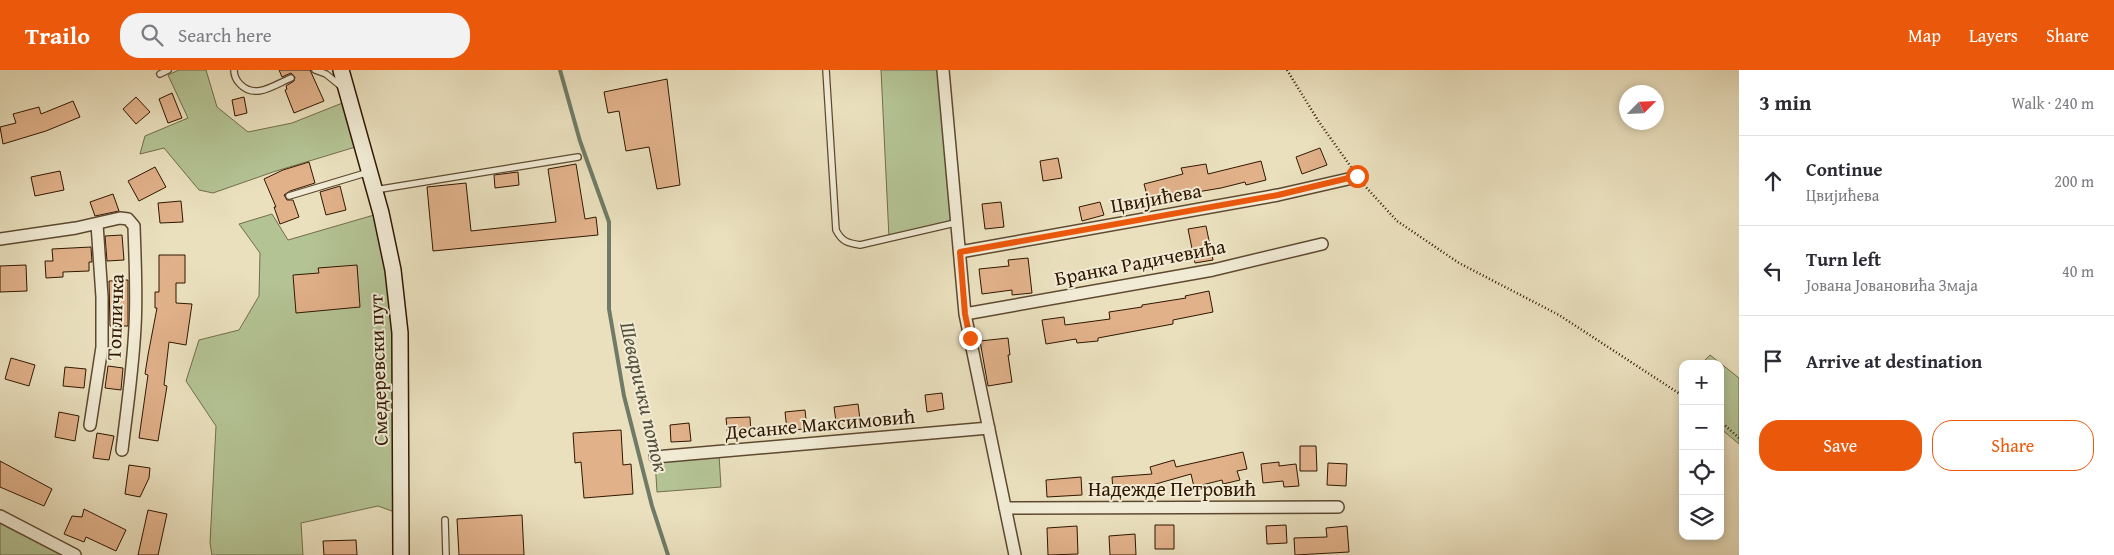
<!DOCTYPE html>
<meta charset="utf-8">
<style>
:root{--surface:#fff;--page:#f2f2f3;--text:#2b2b33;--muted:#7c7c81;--line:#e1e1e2;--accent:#ea580c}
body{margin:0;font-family:"Gentium Book Plus",serif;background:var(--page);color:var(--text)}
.controls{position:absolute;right:15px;bottom:15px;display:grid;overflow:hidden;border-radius:10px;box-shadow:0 2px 8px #0003}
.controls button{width:45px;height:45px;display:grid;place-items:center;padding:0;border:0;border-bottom:1px solid var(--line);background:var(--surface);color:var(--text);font:25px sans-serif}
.compass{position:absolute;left:1619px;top:15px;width:45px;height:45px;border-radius:50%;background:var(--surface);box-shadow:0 2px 8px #0003;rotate:66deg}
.stop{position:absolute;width:15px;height:15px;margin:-11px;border:4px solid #ea580c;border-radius:50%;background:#fff}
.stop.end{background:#ea580c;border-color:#fff;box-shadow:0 1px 5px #0008}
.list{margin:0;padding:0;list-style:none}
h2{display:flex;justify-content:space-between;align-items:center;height:65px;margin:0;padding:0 20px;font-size:21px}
h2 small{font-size:16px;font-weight:400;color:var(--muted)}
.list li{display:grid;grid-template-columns:32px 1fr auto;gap:15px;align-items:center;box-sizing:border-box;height:90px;padding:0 20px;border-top:1px solid var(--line)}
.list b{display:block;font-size:19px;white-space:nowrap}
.list p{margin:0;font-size:16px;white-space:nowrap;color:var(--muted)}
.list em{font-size:16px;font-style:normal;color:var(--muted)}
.actions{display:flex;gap:10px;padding:15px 20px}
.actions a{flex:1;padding:11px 0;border:1px solid var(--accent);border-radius:20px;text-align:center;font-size:18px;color:var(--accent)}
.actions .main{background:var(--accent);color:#fff}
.icon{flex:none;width:28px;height:28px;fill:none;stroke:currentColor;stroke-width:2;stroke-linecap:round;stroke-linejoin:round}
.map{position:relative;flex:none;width:1739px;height:485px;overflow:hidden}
header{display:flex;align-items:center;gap:30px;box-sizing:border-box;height:70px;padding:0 25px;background:var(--accent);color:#fff}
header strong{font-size:24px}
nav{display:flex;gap:28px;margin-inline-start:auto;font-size:18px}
.search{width:350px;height:45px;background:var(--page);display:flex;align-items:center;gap:12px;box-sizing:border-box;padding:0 18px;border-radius:20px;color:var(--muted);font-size:19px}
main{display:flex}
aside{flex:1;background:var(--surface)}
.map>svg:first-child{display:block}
.green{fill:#b4c394;stroke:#726d4a}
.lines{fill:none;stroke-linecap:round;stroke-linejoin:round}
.stream{stroke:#6f7b67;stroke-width:4}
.building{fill:#e1b18a;stroke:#301700}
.lane-casing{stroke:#5e4930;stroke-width:8}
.street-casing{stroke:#5e4930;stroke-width:14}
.secondary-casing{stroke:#301700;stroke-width:18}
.path{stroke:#301700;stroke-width:2.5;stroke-dasharray:1 2.5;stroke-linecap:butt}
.lane{stroke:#f1ebd5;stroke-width:5.5}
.street{stroke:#f1ebd5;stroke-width:11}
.secondary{stroke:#f1ebd5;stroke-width:15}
.route{stroke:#ea580c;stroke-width:6}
.labels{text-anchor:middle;stroke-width:4;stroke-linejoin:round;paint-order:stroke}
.street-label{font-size:20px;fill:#301700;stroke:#f1ebd5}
.water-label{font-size:21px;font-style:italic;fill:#55513c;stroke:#f1ebd5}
</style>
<header>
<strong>Trailo</strong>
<div class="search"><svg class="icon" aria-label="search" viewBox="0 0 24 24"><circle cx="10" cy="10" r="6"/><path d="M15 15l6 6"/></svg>Search here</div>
<nav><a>Map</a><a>Layers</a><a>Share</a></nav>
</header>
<main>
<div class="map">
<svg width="1739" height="485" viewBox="0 0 1739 485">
<rect width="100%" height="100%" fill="#eae0be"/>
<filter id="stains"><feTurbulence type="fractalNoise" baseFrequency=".004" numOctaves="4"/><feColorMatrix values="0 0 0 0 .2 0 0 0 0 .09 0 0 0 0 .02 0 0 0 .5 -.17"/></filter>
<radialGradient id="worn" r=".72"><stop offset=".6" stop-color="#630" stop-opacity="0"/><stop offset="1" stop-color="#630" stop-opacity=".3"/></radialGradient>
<path class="green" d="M179,0H206L217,37L248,62L292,53L350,30L362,75L273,102L213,123L199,120L164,78L140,84L145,66L188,48L168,5Z
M881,0H949L955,153L889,168Z
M381,143L393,200L400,444L378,436L301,453L303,485H212L210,473L216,356L186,311L199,270L239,260L259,226L260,183L239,154L272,144L288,170Z
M1710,285L1739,308V374L1720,358V294H1701Z
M719,385L721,417L657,422L655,390Z
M0,446L75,485H0Z"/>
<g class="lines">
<path class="stream" d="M560,0L580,71L609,152V239L624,326L652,436L668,485"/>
</g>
<path class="building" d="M279,0H310L324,31L294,43L285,20L287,19L286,16L294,11L295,7L291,3L282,7Z
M667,9L680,115L657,119L649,77L626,81L619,41L608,43L604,22Z
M172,23L182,48L168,53L159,29Z
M136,27L150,42L136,54L123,39Z
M244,27L247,43L235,46L232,30Z
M73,31L80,47L46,61L3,74L0,57L16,53L13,44L39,37L41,44Z
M1320,78L1327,95L1302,104L1296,87Z
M1058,88L1062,108L1043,111L1040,91Z
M1261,91L1266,110L1246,115L1245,112L1221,118L1179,125V128L1150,136L1144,114L1183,104L1181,98L1206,94L1208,104Z
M309,92L315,113L290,121L284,125L287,130H293L299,147L280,154L274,137H276L264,109L283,100Z
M576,94L585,149L596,147L598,165L433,181L427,117L466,113L471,161L556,152L548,99Z
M155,97L166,117L139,131L128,111Z
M60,101L64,120L35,126L31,107Z
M518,102L519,115L495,118L494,105Z
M340,116L346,140L326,145L320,122Z
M113,124L119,141L95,146L90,132Z
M181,131L183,152L160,153L158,133Z
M1001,132L1004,157L985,159L982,134Z
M1100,132L1104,145L1082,151L1079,137Z
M1206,156L1213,190L1195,193L1188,159Z
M122,165L124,190L107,191L105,166Z
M91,177L92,192H89V201L63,202V207L46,208L45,191H53L52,179Z
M159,185H185V213H176V233L192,234L186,275L169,272L164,315L167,316L158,371L139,368L148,305L145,304L148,285L157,238H155V222H159Z
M1028,188L1032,223L1012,225V220L982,224L979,199L1009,196L1008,190Z
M26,195L27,221L0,222V196Z
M357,195L360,237L296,243L293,205L319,203L318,198Z
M128,210V256H110L109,211Z
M1209,221L1213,242L1173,250V254L1098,268V271L1077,273L1076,269L1046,274L1042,250L1064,247L1065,255L1110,249L1109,242L1142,237V235L1186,228L1185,226Z
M1008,268L1010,285H1008L1012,312L988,316L980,271Z
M11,288L35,295L29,316L5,309Z
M108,296L123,298L121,320L105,318Z
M65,297L86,299L84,318L63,316Z
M942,323L944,339L927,342L925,325Z
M858,334L861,357L837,359L834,337Z
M805,340L807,359L787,360L785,342Z
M59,342L79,346L75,371L55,367Z
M750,347L751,365L728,367L726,348Z
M689,353L691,371L671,372L670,355Z
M621,360L623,395L631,394L633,424L584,428L581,392L575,393L573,363Z
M97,363L114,366L109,390L93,388Z
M1300,376H1316L1317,401H1300Z
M1243,382L1247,399L1237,401L1240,410L1223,414L1222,410L1194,417L1191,404L1138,419L1113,420L1112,407L1152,404L1150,397L1174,390L1176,397Z
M0,391L52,419L44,436L0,417Z
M1279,392V396L1296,394L1299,416L1284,417L1283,411L1263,413L1261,394Z
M1328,393L1347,394L1346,416L1327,415Z
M129,395L150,398L149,408L140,427L125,424Z
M1081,407L1082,425L1047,427L1046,410Z
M84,439L126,460L116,481L86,467L84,472L64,464L72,446L82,447Z
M148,440L167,444L158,485H138Z
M522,445L524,485H459L457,449Z
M1155,455H1174V479H1155Z
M1286,455L1287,473L1267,474L1266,456Z
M1077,456L1078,484L1048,485L1047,458Z
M1347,456L1349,482L1295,485L1294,468L1327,467L1326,458Z
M1135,464L1136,485H1110L1109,466Z
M356,470L357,485H324L323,471Z"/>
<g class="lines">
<g class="lane-casing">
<path id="lane" d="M234,0C234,6 236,10 240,14C255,30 274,15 291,8
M315,0L326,4L342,17
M826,0L836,160C842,172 848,173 860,175L955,153
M160,4L168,0
M375,120L578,87
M289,126L369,102
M445,450L446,485"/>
</g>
<g class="street-casing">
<path id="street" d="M943,0L965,244L1015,485
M0,169L76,158L120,148L128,149L134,156C135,190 137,223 135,257C133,298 127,339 122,380
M960,182L1278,125L1357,107
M965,244L1213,200L1322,174
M90,355L102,277V227L97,154
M655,387L989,358
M1005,438L1338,437
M0,446L75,485"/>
</g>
<g class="secondary-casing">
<path id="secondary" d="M341,0L381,143L393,200L400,263L401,485"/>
</g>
<path class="path" d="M1287,0L1319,52L1351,97
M1364,115L1397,151L1459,193L1559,245L1683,326
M1720,351L1739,368"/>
<use href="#lane" class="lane"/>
<use href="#street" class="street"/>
<use href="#secondary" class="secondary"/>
</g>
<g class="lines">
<path class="route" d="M970,268L965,244L960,182L1278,125L1357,106"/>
</g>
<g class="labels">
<g class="street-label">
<text transform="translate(1156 128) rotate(-10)" y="7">Цвијићева</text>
<text transform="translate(1140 192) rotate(-11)" y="7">Бранка Радичевића</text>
<text transform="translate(115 247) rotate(-88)" y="7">Топличка</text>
<text transform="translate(378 300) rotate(-92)" y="7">Смедеревски пут</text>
<text transform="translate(820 354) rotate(-5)" y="7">Десанке Максимовић</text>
<text x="1172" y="426">Надежде Петровић</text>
</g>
<g class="water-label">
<text transform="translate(644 327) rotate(77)" y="7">Шеварички поток</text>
</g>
</g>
<rect width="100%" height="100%" filter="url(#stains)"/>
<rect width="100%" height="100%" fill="url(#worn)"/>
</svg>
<div class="controls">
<button>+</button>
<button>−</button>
<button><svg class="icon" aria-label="locate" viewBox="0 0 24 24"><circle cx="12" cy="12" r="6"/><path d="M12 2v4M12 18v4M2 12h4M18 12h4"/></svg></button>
<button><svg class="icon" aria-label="layers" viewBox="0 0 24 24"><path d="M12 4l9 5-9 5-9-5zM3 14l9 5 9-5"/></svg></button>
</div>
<svg class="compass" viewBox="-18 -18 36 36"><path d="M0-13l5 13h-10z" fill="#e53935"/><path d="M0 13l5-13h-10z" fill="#7c7c81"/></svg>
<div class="stop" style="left:1357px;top:106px"></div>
<div class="stop end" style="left:970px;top:268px"></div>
</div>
<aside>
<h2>3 min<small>Walk · 240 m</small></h2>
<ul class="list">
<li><svg class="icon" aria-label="ahead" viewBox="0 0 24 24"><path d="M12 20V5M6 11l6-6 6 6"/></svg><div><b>Continue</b><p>Цвијићева</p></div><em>200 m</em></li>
<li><svg class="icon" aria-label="left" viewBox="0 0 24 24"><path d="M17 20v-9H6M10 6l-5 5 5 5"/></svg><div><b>Turn left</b><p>Јована Јовановића Змаја</p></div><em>40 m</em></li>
<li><svg class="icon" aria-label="arrive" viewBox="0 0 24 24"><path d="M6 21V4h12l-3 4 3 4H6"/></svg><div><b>Arrive at destination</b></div></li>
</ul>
<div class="actions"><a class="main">Save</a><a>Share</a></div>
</aside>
</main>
